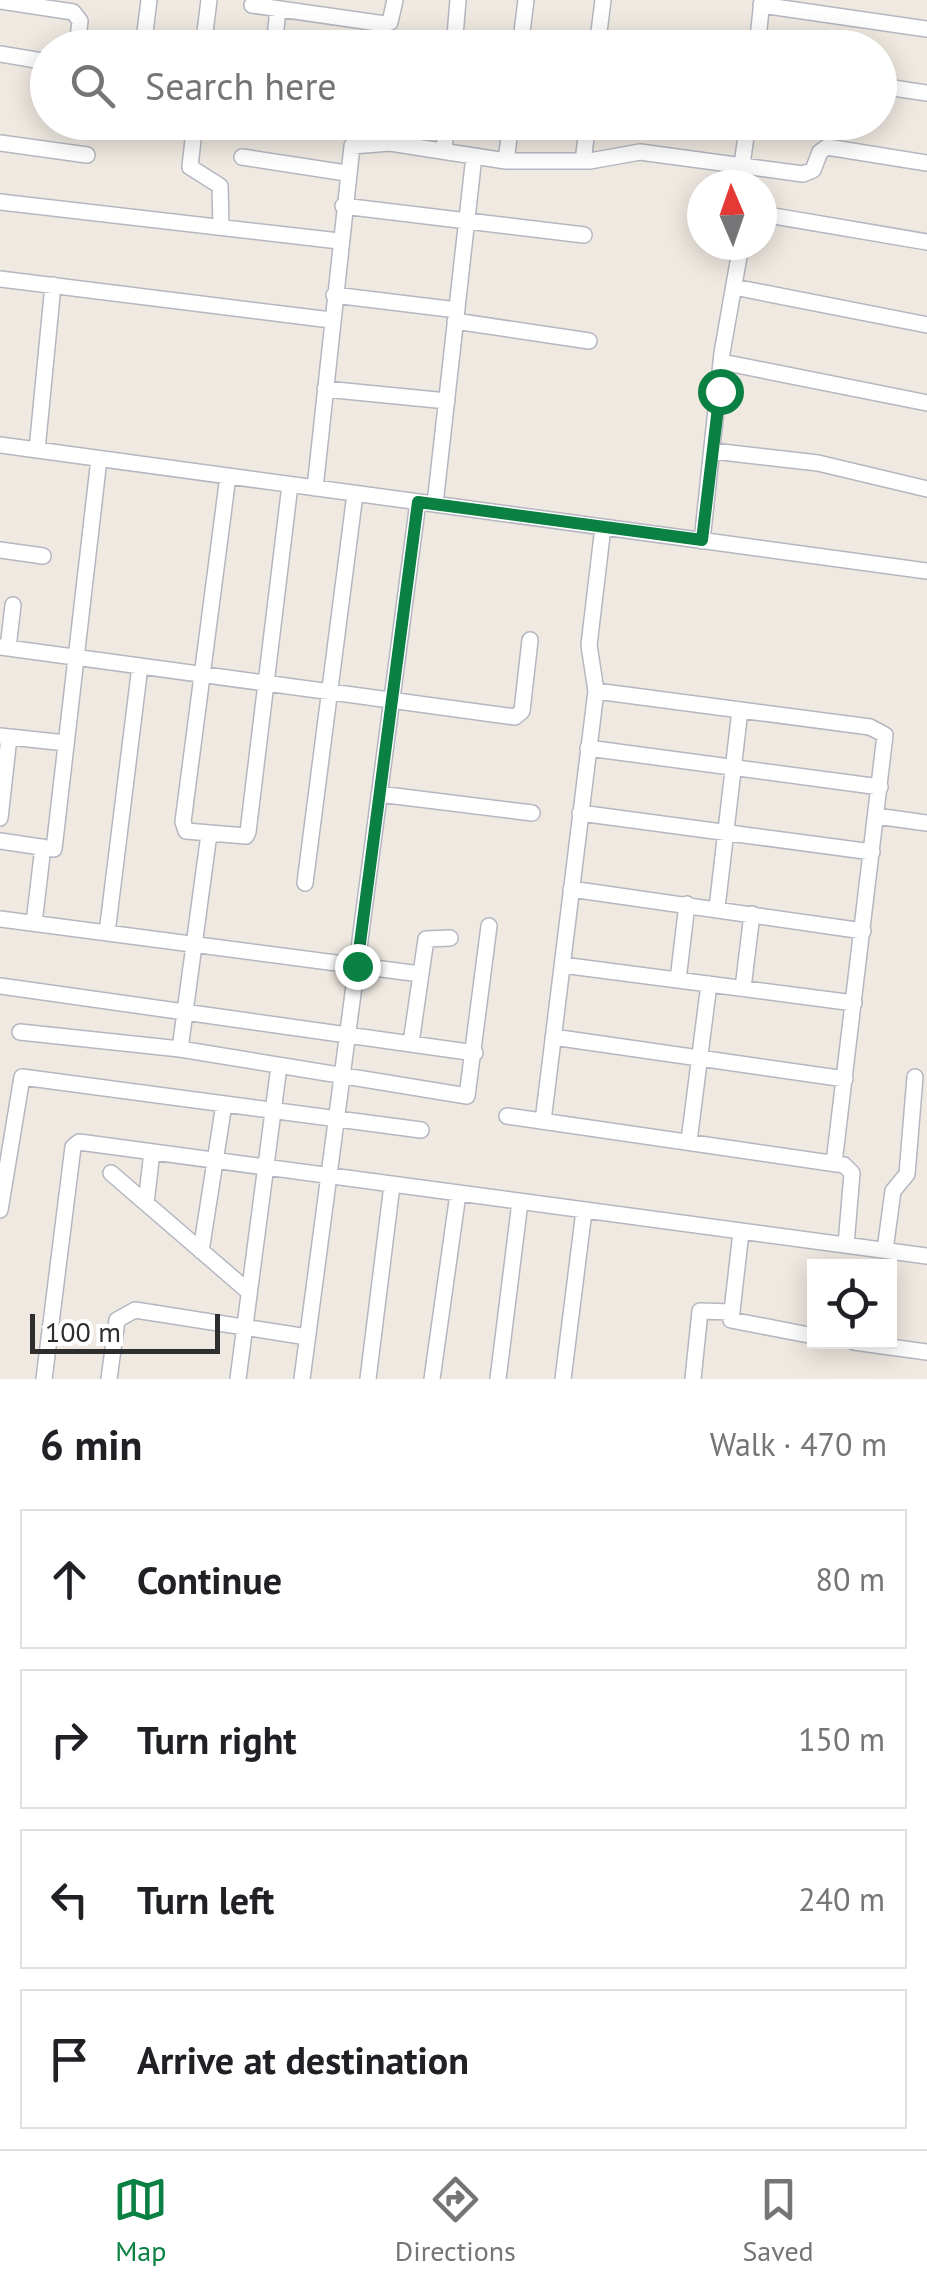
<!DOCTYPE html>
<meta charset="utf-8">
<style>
:root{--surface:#fff;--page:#f2f2f2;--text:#202124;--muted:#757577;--line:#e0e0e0;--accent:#0b8043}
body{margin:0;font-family:"PT Sans",sans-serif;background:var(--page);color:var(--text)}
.controls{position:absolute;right:30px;bottom:30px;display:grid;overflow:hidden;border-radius:0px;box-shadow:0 5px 25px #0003}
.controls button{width:90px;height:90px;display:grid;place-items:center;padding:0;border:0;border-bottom:2px solid var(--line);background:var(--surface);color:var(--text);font:50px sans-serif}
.compass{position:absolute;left:687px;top:170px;width:90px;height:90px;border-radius:50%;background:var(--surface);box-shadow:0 5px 25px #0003;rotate:358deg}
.scale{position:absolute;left:30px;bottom:25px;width:190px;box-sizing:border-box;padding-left:10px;border:5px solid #2e2e2e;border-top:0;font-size:28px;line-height:35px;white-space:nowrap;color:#2e2e2e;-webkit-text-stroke:8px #fff;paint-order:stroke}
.stop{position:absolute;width:30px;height:30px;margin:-22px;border:8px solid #0b8043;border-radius:50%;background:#fff}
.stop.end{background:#0b8043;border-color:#fff;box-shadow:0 2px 10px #0008}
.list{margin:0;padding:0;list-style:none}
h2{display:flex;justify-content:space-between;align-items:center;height:130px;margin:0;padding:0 40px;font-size:42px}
h2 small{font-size:32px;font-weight:400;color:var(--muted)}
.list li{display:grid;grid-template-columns:65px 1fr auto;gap:30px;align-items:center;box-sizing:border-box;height:140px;margin:0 20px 20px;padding:0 20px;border:2px solid var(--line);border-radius:0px}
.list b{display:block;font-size:38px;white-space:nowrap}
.list em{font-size:32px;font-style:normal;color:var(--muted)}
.icon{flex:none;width:55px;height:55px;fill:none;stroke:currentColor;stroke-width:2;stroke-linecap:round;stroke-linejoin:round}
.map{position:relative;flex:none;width:927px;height:1379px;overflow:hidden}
.search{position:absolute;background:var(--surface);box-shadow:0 5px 25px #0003;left:30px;right:30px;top:30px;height:110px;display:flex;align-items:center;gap:25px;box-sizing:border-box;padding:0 35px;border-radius:55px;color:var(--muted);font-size:38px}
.sheet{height:770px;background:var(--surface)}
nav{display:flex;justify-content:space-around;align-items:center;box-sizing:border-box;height:140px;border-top:2px solid var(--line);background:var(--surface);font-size:28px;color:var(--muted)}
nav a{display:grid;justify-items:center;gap:5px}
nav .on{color:var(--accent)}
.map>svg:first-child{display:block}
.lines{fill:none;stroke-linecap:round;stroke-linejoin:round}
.minor-casing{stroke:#b4b7c1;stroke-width:18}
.minor{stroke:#fff;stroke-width:15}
.route{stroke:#0b8043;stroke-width:12}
</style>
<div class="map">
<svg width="927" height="1379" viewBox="0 0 927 1379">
<rect width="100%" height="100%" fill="#efe9e1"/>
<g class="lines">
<g class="minor-casing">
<path id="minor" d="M0,1L73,12L80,21L77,48
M252,5L385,24L390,22L395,0
M761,5L927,29
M143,48L149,0
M203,48L209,0
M274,48L278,9
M454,48L458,0
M520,48L526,0
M597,48L603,0
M757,48L762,0
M0,54L48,62
M880,86L927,93
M195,122L190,167L220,186L221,226
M0,143L87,155
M444,150L447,122
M242,157L346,173
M506,161L511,122
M583,161L588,122
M742,165L748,122
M0,202L339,241
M343,206L584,235
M762,214L927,242
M0,279L331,320
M734,287L927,325
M334,295L457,310
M455,321L589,341
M722,362L927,403
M325,389L447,401
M0,445L927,571
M37,450L53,285
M713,451L818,463L927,489
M228,476L183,822L186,831L246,836L248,832L290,485
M315,488L352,146L390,143L506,161H590L640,152L803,174L813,170L820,152L827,147L927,163
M435,504L474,156
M702,541L722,353L741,245
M0,550L43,556
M0,647L515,717L522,711L530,640
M8,648L13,605
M596,691L870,727L885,735L834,1163
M0,736L66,743
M588,748L880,787
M379,794L532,813
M580,813L872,852
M876,816L927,823
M0,818L9,737
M0,841L54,849L99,459
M305,883L355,494
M571,889L863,931
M717,908L740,710
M0,919L420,974
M34,923L43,847
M107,933L140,666
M562,965L854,1003
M678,980L687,904
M0,986L475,1053
M743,988L752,914
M20,1032L180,1049L467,1096L489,926
M553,1037L845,1079
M411,1043L426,939L450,938
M180,1049L209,834
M507,1116L844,1165L852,1173L846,1245
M543,1121L596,691L589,645L603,527
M689,1141L709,984
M111,1173L249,1292
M146,1203L152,1152
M0,1210L22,1077L421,1130
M741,1232L731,1320L814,1336
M885,1250L893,1191L907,1174L915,1077
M201,1251L224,1104
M854,1342L927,1352
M44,1379L73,1147L79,1142L927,1256
M109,1379L117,1320L135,1310L307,1337
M238,1379L279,1066
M302,1379L418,502
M368,1379L392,1185
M432,1379L458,1194
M498,1379L520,1202
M563,1379L584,1211
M693,1379L700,1311L731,1312"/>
</g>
<use href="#minor" class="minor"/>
</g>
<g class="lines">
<path class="route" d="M357,966L418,502L702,540L720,391"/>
</g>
</svg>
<div class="controls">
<button><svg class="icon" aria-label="locate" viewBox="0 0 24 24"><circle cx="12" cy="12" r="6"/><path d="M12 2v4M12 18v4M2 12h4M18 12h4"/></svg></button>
</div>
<svg class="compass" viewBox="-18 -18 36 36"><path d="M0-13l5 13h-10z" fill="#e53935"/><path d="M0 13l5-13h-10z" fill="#757577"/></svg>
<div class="scale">100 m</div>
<div class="stop" style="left:720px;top:391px"></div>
<div class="stop end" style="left:357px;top:966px"></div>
<div class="search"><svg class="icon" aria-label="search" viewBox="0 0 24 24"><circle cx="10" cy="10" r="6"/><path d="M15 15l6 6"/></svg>Search here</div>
</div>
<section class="sheet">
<h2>6 min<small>Walk · 470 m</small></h2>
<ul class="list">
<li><svg class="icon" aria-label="ahead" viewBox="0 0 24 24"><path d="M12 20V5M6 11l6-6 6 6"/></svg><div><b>Continue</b></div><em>80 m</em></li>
<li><svg class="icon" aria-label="right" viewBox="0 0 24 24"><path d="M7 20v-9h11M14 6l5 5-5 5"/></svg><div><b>Turn right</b></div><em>150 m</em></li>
<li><svg class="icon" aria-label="left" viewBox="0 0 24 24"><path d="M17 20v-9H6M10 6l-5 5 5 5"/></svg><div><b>Turn left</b></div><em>240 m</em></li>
<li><svg class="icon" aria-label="arrive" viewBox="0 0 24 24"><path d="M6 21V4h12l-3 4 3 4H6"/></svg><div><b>Arrive at destination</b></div></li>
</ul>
</section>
<nav>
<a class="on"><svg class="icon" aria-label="map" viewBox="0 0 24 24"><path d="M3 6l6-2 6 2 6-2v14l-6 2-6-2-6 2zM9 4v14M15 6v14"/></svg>Map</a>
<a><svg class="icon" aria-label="directions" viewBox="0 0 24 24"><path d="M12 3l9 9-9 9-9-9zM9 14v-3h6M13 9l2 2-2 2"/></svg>Directions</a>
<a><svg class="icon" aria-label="saved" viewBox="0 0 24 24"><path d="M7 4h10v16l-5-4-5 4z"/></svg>Saved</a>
</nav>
